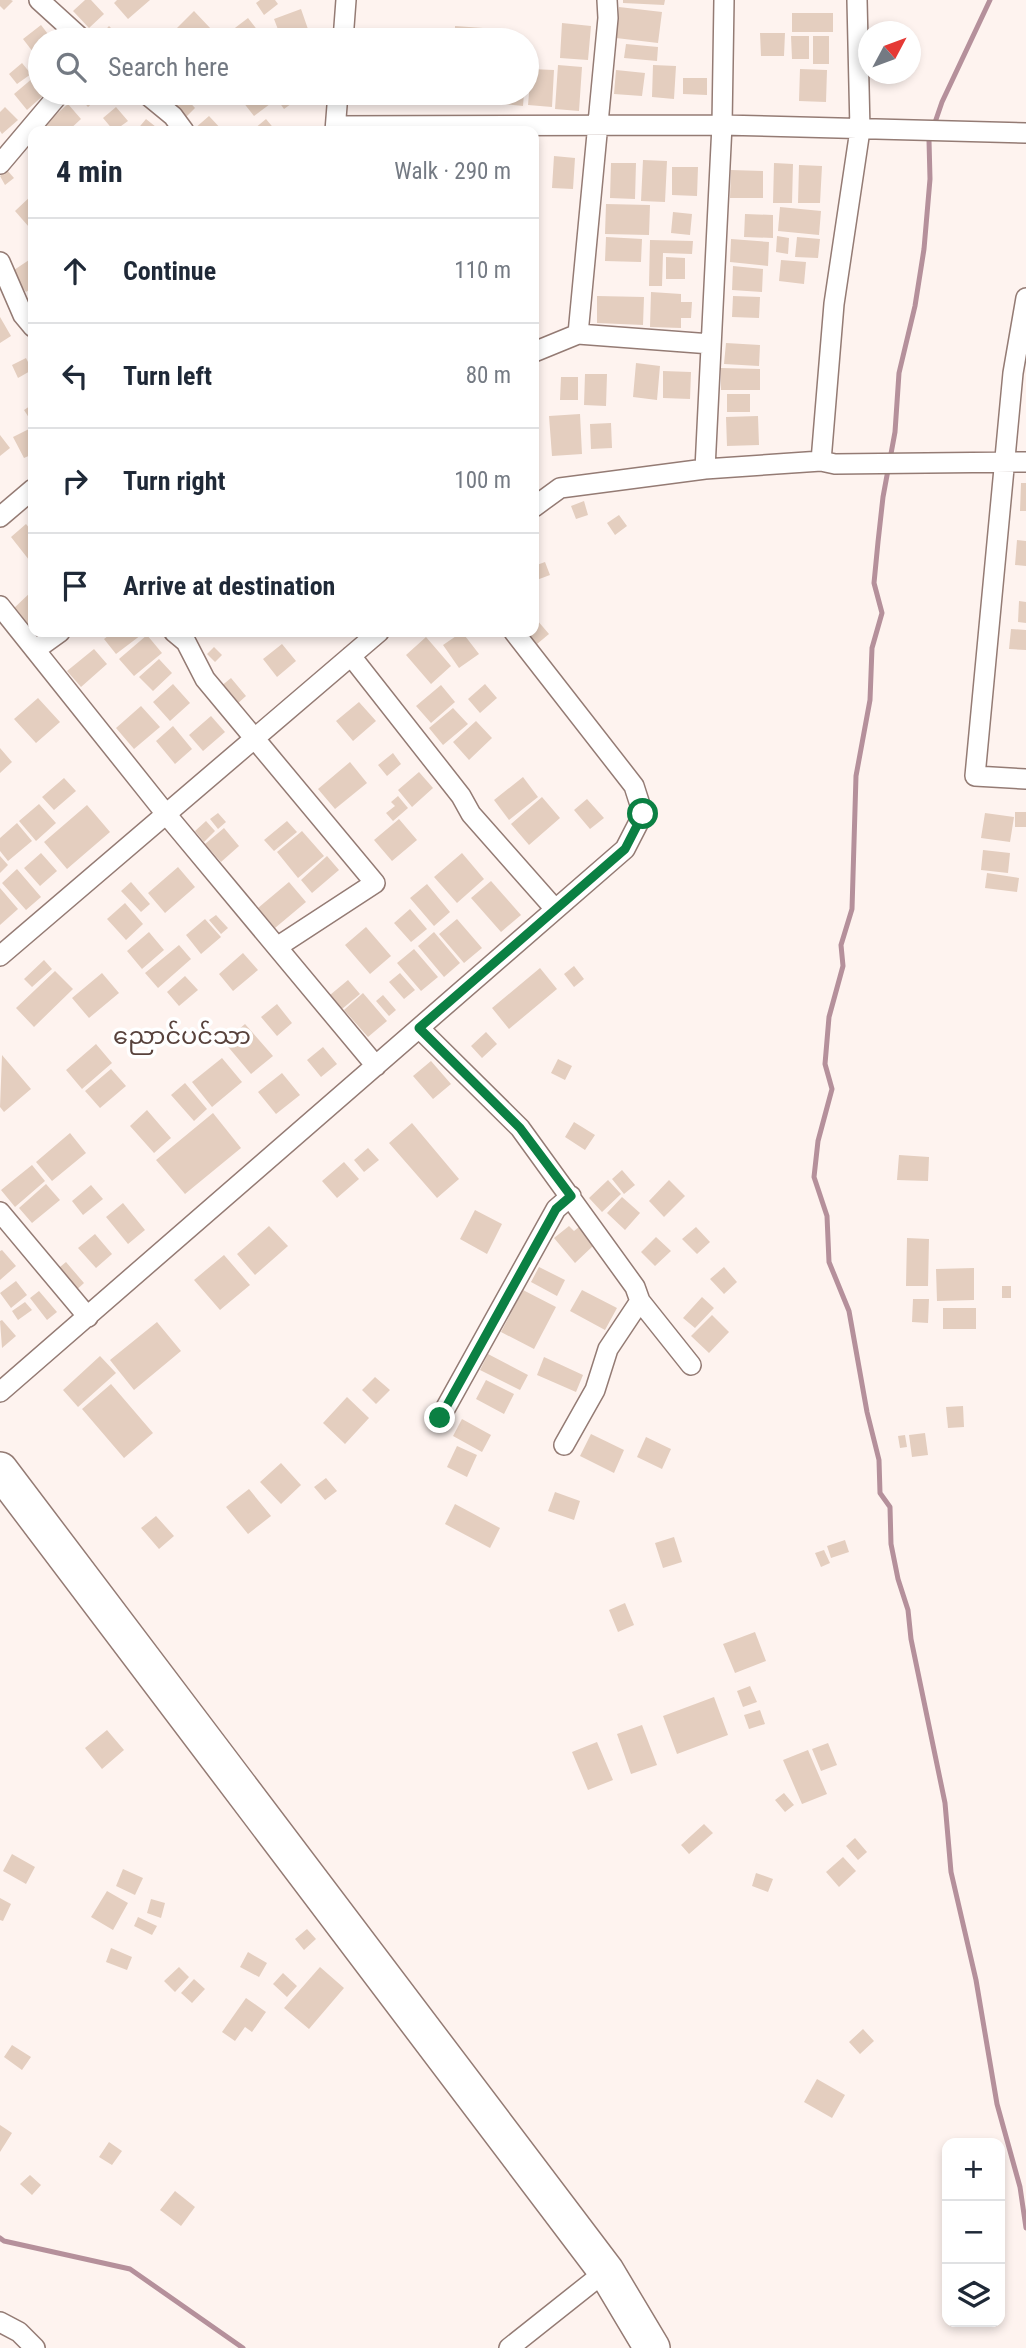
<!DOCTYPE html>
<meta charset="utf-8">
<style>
:root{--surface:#fff;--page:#f6f6f7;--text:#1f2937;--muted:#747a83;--line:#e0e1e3}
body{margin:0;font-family:"Roboto Condensed","Noto Sans Myanmar",sans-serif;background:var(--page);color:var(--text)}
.controls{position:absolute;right:21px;bottom:21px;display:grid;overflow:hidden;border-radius:14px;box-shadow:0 4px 10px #0003}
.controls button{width:63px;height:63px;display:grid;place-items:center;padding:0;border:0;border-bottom:2px solid var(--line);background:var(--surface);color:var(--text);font:35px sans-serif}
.compass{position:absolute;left:858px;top:21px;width:63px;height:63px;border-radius:50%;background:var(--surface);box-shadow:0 4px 10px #0003;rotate:49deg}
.stop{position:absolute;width:21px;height:21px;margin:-16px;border:5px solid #0b8043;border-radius:50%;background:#fff}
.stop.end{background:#0b8043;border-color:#fff;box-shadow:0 2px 7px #0008}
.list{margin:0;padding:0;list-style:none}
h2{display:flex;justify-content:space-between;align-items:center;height:91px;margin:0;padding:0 28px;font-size:30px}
h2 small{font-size:23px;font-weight:400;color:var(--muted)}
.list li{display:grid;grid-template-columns:46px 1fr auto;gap:21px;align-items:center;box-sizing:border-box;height:105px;padding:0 28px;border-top:2px solid var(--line)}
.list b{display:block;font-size:26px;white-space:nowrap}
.list em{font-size:23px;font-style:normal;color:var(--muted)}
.icon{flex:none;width:38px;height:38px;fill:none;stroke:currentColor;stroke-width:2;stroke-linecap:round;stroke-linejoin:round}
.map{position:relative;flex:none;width:1026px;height:2348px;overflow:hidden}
.search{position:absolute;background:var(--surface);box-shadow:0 4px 10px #0003;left:28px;top:28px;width:511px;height:77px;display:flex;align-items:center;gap:18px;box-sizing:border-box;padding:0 24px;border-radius:38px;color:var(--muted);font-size:26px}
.panel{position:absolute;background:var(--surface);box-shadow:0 4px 10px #0003;left:28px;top:126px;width:511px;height:511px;border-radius:14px}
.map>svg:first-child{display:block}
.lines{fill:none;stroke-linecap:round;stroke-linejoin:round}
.stream{stroke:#b5909b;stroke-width:5}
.building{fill:#e4cebf}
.street-casing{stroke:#947b74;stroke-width:22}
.highway-casing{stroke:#947b74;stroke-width:38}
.street{stroke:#fff;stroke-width:19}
.highway{stroke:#fff;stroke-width:35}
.route{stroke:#0b8043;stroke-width:9}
.labels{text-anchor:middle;stroke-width:7;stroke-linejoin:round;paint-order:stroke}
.quarter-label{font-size:24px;fill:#58423c;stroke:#fff}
</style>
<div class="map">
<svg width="1026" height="2348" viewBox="0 0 1026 2348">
<rect width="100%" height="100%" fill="#fef3ef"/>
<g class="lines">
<path class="stream" d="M990,0L942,102L929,140L930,179L924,249L915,306L899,373L895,432L883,497L878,542L874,583L882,613L872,648L870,700L856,776L852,909L841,945L843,966L829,1017L825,1064L832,1089L818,1141L814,1177L827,1216L829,1262L849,1311L867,1412L879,1460L880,1493L890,1507L891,1544L898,1579L908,1610L911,1639L945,1803L951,1872L976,1980L997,2104L1020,2187L1026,2228
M0,2238L4,2241L130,2269L243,2348"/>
</g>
<path class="building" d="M0,0H11L13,1L4,10L0,6Z
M85,0H91L104,14L89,28L73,11Z
M117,0H150L128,19L114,3Z
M260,0H275L278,4L264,15L256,3Z
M623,0H665L664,5L623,3Z
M619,7L662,12L658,43L616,38Z
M301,9L309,32L282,40L274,19Z
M194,11L211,29L199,40H181L173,32Z
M792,13H833V32H792Z
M248,18L259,32L249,40H232L227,34Z
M562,23L591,26L588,60L560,58Z
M41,25L51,38L40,40V46L33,52L23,39Z
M109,26L119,36L114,40H101L98,38Z
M455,26L483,28L482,40H455Z
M162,33L168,40H154Z
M760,33H785L784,56H761Z
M791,36H809V59H792Z
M813,36H829V64H813Z
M626,44L658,47L657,61L624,58Z
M22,63L31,74L17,84L9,74Z
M558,65L582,67L579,111L555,109Z
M653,65L676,66L674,99L652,97Z
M531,69L554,70L552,107L528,105Z
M800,69L827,70L826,102L799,101Z
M616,70L645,73L642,96L614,94Z
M40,72V93H46L27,110L14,94Z
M683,78H707V95L683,94Z
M80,93H97L100,96L88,107L77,95Z
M159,93H188L168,109Z
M220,93H234L225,100Z
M245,93H261L270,104L254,116L239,97Z
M290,93H306L284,109L279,102Z
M502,93H524L523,106L502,104Z
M185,97L195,108L182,121L172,110Z
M68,104L81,119L68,131H51L45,124Z
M5,107L18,120L2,134L0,131V112Z
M116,107L128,121L114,131L103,118Z
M209,116L223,131H196L194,129Z
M146,119L161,131H136Z
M266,119L276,131H256L254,129Z
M554,156L575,158L573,189L552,188Z
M643,160L667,161L665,202L641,201Z
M611,163H636L635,199L610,198Z
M774,163L793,164L792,203H773Z
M799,165L822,166L820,203H798Z
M672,167H698L697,196L672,195Z
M7,170L14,178L5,185L0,176Z
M731,170L763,171V198H730Z
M33,194V223L29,227L15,211Z
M606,204L650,205L649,235L605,234Z
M780,207L821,211L819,235L778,231Z
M673,212L692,214L690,235L671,233Z
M745,214L773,215V238L744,237Z
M777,236L789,238L788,254L776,252Z
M606,237L642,239L641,262L605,261Z
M797,237L820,239L818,258L795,257Z
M731,239L769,242L768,266L730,262Z
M650,240L693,241L692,254L663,253L662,286H649Z
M666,257L685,258V279H666Z
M32,258L33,287L26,292L11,272Z
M781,260L806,262L804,284L779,281Z
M733,266L763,269L762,292L732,290Z
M651,292L681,294V302H692L691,318H681V328L650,327Z
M597,296L644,297L643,325L597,323Z
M733,296L760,297L759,318L732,317Z
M0,317L11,336L0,343Z
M726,343L760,345L759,366L724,364Z
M26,358L32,370L18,378L12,365Z
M636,363L660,366L657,400L633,397Z
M721,368L760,369V390H721Z
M663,371L691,372L690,399L663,398Z
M585,374H607L606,406L584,405Z
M561,377H578V400H560Z
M727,394H750V412H727Z
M33,404V424L24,410Z
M580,414L582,454L552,456L549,416Z
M758,416L759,445L727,446L726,417Z
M611,423L612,448L591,449L590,424Z
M29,429L33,438V454L24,458L13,437Z
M0,435L10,448L0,456Z
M1021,483H1026V511H1020Z
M584,501L588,515L576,519L571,506Z
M619,515L627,526L615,535L607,523Z
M26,524L30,529L33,527V565L11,537Z
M1017,540L1026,541V566L1015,565Z
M545,562L550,575L534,581V566Z
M33,590V626L29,629L12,610Z
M1019,601L1026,602V623L1018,622Z
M537,620L549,634L537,644L527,632H534V623Z
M1011,629L1026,630V650L1009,649Z
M113,632H145L116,654L104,639Z
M462,632L479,654L459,668L443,645Z
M147,635L162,653L134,676L119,659Z
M426,637L451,666L431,684L406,655Z
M282,644L296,661L277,677L263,659Z
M214,647L222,655L215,662L207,654Z
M94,649L107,664L81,687L67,671Z
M159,659L172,673L153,691L139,677Z
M231,678L246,696L236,705L220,687Z
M173,684L190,703L170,721L153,702Z
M485,684L497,698L480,713L468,699Z
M441,685L455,702L431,723L416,706Z
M38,698L60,722L36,743L14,719Z
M359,702L376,721L353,741L336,721Z
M141,706L160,727L134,749L116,728Z
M453,708L468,724L443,745L429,728Z
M211,716L225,732L203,751L189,735Z
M476,721L492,738L469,760L453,742Z
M173,726L192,749L175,764L156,741Z
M0,748L12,762L0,773Z
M393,753L401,764L387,776L378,765Z
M350,762L367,783L335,809L318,789Z
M419,772L433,788L412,807L398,790Z
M523,777L538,797L509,820L494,800Z
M64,778L76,791L54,810L42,797Z
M398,796L408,808L393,821L386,813L395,806L391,802Z
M542,797L560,818L529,845L511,824Z
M587,799L604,818L590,829L574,810Z
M39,804L56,823L36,841L19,821Z
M87,805L110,832L67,869L44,842Z
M1015,812H1026V827H1015Z
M218,813L226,822L218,829L210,819Z
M985,813L1014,817L1010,842L981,838Z
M399,819L417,840L392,861L374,840Z
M206,821L215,831L204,842L195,831Z
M287,821L297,832L274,851L264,840Z
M17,823L32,841L8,861L0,851V838Z
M224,828L239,846L221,862L205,844Z
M302,831L324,856L298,878L277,852Z
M983,850L1010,853L1008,873L981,870Z
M41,853L57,871L40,886L24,868Z
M462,853L484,879L457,903L434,877Z
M0,856L8,865L0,873Z
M327,856L339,870L312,893L301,880Z
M178,867L195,887L165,913L148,893Z
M17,869L41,897L26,910L2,883Z
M987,873L1019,878L1017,892L985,888Z
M491,881L521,915L501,932L471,898Z
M131,882L150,904L141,912L121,891Z
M289,882L306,902L275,928L258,908Z
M427,884L450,912L434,926L410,898Z
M0,888L18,909L0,925Z
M125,903L143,924L126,940L107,919Z
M410,909L427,929L411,942L394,923Z
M216,915L228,928L221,934L209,920Z
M205,919L221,937L201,954L186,935Z
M457,919L482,948L464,963L439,934Z
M366,927L391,956L370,974L345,945Z
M149,932L164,950L142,969L127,951Z
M434,932L460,963L444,977L418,946Z
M179,945L191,959L158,988L145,973Z
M414,949L438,977L421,991L397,963Z
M243,953L258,970L233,991L219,974Z
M44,960L52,969L32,987L24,979Z
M574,966L584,979L574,987L564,974Z
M540,968L557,989L509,1029L492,1008Z
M55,971L73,989L34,1027L16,1008Z
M102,973L119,993L89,1018L72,998Z
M400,973L415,990L404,999L389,982Z
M185,976L198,990L179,1006L167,992Z
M348,980L360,994L342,1009L330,995Z
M363,993L387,1021L368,1037L344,1010Z
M383,995L396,1010L389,1016L376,1001Z
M277,1004L292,1023L277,1036L261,1017Z
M245,1024L273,1056L251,1074L224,1042Z
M486,1032L497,1044L482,1058L471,1046Z
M96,1044L112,1063L82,1089L66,1070Z
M323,1047L337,1064L321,1077L307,1060Z
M2,1055L31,1089L4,1112L0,1107Z
M222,1058L242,1082L212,1107L192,1082Z
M558,1059L572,1066L565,1080L551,1073Z
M431,1061L451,1084L433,1099L413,1076Z
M111,1069L126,1086L100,1108L85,1091Z
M282,1073L300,1095L276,1114L258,1092Z
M185,1083L207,1109L194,1121L171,1095Z
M147,1110L171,1138L154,1153L130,1126Z
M213,1113L241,1148L185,1194L156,1160Z
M574,1122L595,1135L585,1150L565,1137Z
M412,1123L459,1179L437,1198L389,1143Z
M70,1133L86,1153L52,1181L36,1162Z
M368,1148L379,1160L364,1172L354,1160Z
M899,1155L929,1157L928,1181L897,1180Z
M344,1162L359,1179L337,1198L322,1181Z
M32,1165L45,1181L15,1207L1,1190Z
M622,1170L635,1185L624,1194L612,1179Z
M608,1180L621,1194L602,1212L589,1198Z
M669,1180L685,1196L664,1217L649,1201Z
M46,1184L60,1200L32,1223L19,1208Z
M91,1185L103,1199L83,1215L72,1201Z
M622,1197L640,1213L625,1230L607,1213Z
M123,1203L145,1230L128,1244L106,1217Z
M475,1210L502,1224L487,1254L460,1239Z
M269,1226L288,1246L255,1275L237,1254Z
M569,1226L574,1231L579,1227L594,1245L575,1263L554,1238Z
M696,1227L710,1242L697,1254L682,1239Z
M95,1234L112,1254L96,1268L78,1248Z
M656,1237L671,1251L655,1266L641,1252Z
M907,1238L929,1239L928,1286H906Z
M2,1250L16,1266L0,1280V1251Z
M224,1255L250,1285L220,1310L194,1280Z
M66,1262L84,1283L72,1294L54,1272Z
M539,1267L565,1280L557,1296L531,1282Z
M724,1267L737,1282L724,1294L710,1279Z
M974,1268V1300L937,1301L936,1269Z
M16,1281L27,1295L11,1308L0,1293Z
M1002,1286H1011V1298H1002Z
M523,1290L556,1307L534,1349L501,1332Z
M582,1290L617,1308L605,1330L570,1311Z
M39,1291L57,1312L47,1320L30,1298Z
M702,1297L714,1308L695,1328L683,1318Z
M913,1299H929L928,1323L912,1322Z
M25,1302L32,1310L18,1320L12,1311Z
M943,1308H976V1329H943Z
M712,1315L729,1332L709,1353L691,1336Z
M2,1320L16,1336L2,1348L0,1321Z
M157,1322L181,1351L134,1390L110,1360Z
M488,1354L528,1375L520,1390L480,1370Z
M100,1356L116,1373L78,1407L63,1390Z
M544,1357L583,1375L576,1392L537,1375Z
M375,1377L390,1390L376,1404L362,1390Z
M486,1380L514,1394L504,1414L476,1399Z
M111,1384L153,1433L124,1458L82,1409Z
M347,1397L369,1418L345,1444L323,1423Z
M963,1406L964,1427L948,1428L946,1407Z
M462,1419L491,1435L482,1452L453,1436Z
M925,1433L928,1455L912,1457L909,1435Z
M591,1434L624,1450L614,1473L580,1456Z
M905,1435L907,1447L900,1448L898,1436Z
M646,1437L671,1449L662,1469L637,1457Z
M457,1446L477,1455L467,1477L447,1467Z
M281,1463L301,1485L281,1504L260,1482Z
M326,1478L337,1491L325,1500L314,1487Z
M249,1489L271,1516L248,1534L226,1507Z
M555,1492L580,1501L574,1520L548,1511Z
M455,1504L500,1528L490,1548L445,1524Z
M156,1516L174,1536L159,1549L141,1528Z
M674,1537L682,1562L663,1568L655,1543Z
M845,1540L849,1552L831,1558L827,1546Z
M824,1550L830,1563L821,1567L815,1553Z
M625,1603L634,1625L618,1632L609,1610Z
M755,1632L766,1661L735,1673L723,1644Z
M750,1686L757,1702L743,1707L737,1691Z
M714,1697L728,1735L677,1754L663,1716Z
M760,1710L765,1724L749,1729L744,1715Z
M642,1725L657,1765L631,1774L617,1734Z
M107,1730L124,1750L102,1769L85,1748Z
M597,1742L613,1780L588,1790L572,1752Z
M828,1743L837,1765L821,1771L812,1749Z
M808,1750L827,1794L802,1804L783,1760Z
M784,1793L794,1805L785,1812L775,1800Z
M704,1824L713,1833L689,1854L681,1845Z
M855,1838L867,1852L858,1860L846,1846Z
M12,1854L35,1867L26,1884L3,1871Z
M843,1857L856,1871L839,1887L826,1872Z
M123,1869L143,1878L135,1895L116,1886Z
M756,1873L773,1879L768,1892L752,1886Z
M107,1891L128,1903L113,1930L91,1917Z
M0,1898L11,1904L3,1921L0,1920Z
M151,1899L165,1903L161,1918L147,1913Z
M138,1917L157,1926L152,1935L134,1926Z
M307,1929L316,1939L304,1950L295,1939Z
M111,1948L132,1957L127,1970L106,1962Z
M248,1952L267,1963L259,1977L240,1967Z
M179,1967L189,1977L175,1992L164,1981Z
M320,1967L344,1988L309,2029L284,2008Z
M283,1973L297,1986L287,1997L273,1984Z
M194,1979L205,1989L192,2003L181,1993Z
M246,1998L266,2012L252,2032L245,2027L235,2041L222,2032Z
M863,2029L874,2041L860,2054L849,2042Z
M12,2045L31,2057L22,2070L4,2057Z
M817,2079L845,2095L832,2118L804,2102Z
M0,2125L12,2133L0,2152Z
M109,2142L122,2151L112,2165L99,2157Z
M30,2175L41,2185L32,2195L20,2184Z
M175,2191L195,2207L181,2226L160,2210Z"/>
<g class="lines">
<g class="street-casing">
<path id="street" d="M39,0L83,40
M607,0L608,18L578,334L711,344
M343,40L346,0
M145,93L173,116L184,131
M336,126L722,125L1026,133
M335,131L338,93
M0,164L60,93
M0,262L23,315L33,327
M1026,298L1013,373L975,776L1026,779
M534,352L578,334
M821,461L835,464L1026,462
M705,469L722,125L724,0
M534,507L560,488L705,469L821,461L834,304L860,130L857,0
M0,517L33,489
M0,606L166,814L376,1066
M174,632L186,642L205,679L375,883L277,947
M35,650L60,632
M351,656L461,796L471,814L555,909
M0,956L379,632
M419,1028L520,1128L635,1287L640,1301L691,1365
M0,1212L88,1317
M0,1392L625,849L643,814L634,786L514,632
M440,1418L556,1209L571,1196
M564,1445L595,1390L608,1349L640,1301
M0,2322L19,2332L35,2348
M509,2348L606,2271"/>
</g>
<g class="highway-casing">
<path id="highway" d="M0,1470L606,2271L652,2348"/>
</g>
<use href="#street" class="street"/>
<use href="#highway" class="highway"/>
</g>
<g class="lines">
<path class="route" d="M440,1418L556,1209L571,1196L520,1128L419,1028L625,849L643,814"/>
</g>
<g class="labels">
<g class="quarter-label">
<text x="182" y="1044">ညောင်ပင်သာ</text>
</g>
</g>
</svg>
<div class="controls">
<button>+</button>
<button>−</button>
<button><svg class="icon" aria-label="layers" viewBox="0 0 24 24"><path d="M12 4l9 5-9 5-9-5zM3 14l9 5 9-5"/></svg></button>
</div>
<svg class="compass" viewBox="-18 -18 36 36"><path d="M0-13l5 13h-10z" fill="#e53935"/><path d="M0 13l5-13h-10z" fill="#747a83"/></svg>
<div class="stop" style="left:643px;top:814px"></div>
<div class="stop end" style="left:440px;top:1418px"></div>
<div class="search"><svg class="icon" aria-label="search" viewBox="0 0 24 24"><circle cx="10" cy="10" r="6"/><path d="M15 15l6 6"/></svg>Search here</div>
<section class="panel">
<h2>4 min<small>Walk · 290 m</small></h2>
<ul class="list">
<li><svg class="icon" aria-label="ahead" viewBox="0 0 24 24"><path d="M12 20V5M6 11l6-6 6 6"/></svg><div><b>Continue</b></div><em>110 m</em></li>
<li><svg class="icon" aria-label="left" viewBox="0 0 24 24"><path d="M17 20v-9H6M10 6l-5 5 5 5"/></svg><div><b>Turn left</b></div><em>80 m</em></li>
<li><svg class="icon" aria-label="right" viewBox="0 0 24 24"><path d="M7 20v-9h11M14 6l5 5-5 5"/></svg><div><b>Turn right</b></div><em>100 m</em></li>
<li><svg class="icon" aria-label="arrive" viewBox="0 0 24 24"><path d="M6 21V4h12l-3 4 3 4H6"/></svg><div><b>Arrive at destination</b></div></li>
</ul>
</section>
</div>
